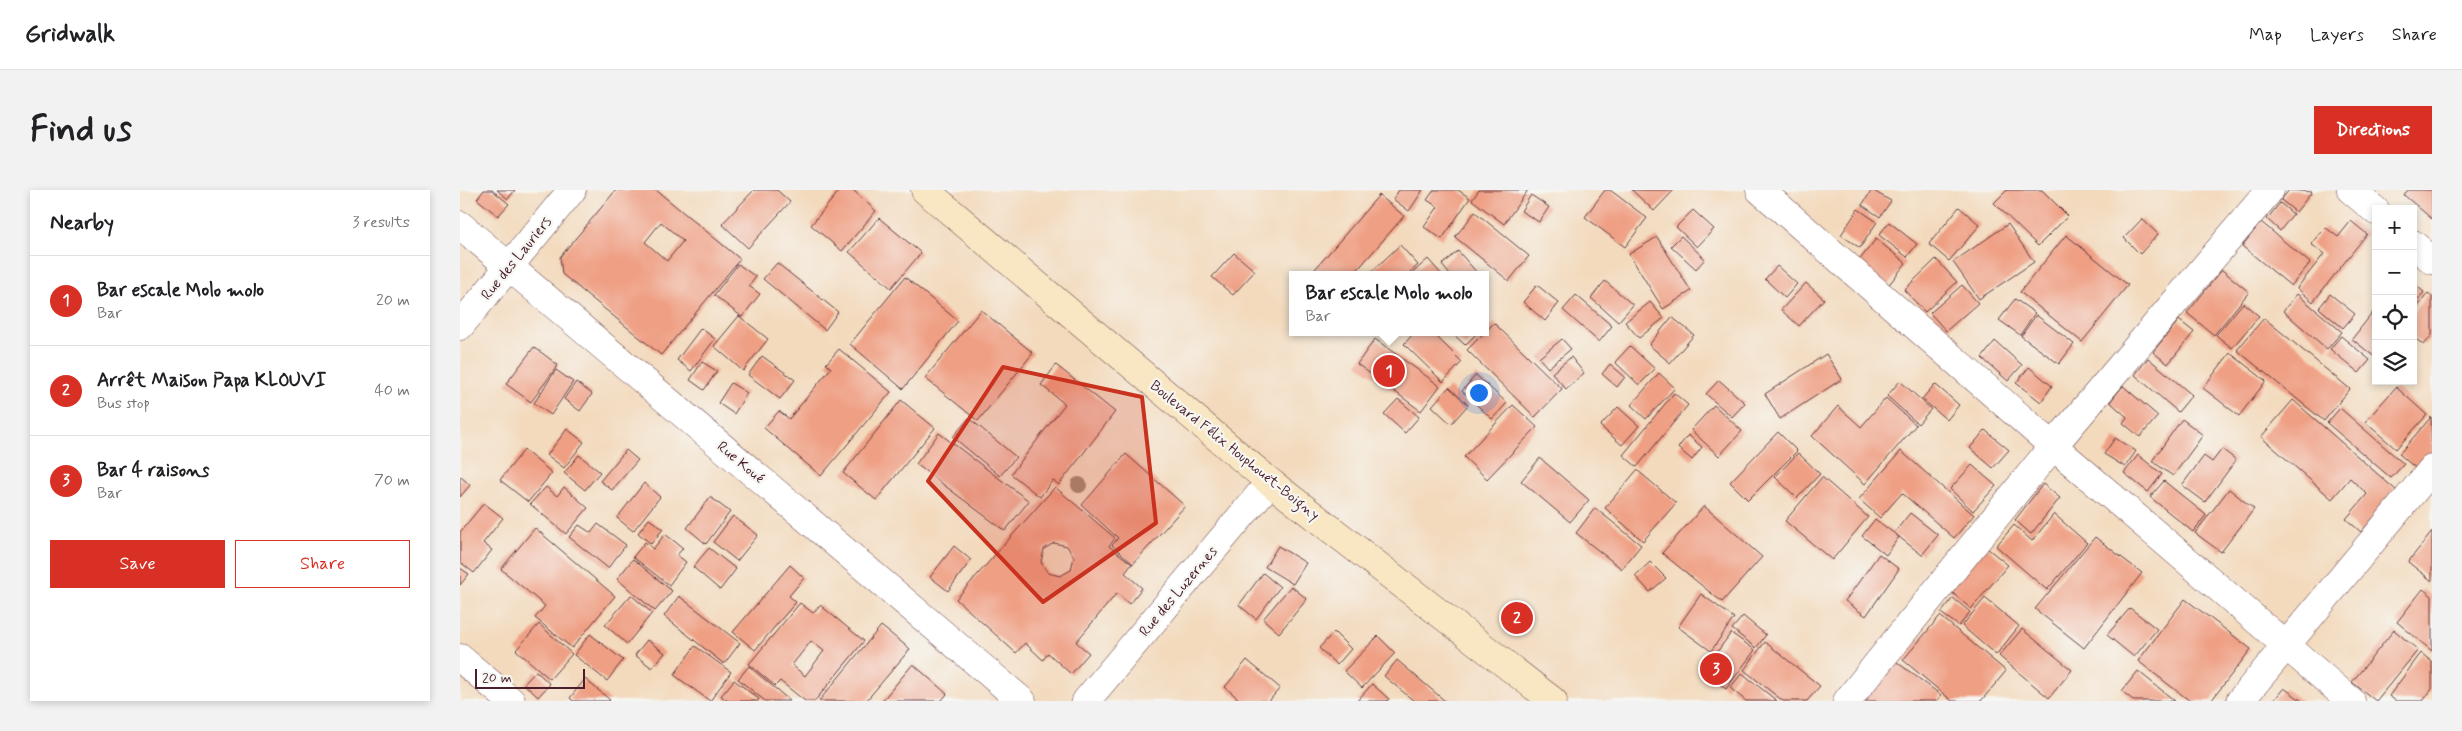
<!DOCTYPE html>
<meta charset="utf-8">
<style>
:root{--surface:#fff;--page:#f2f2f2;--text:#202124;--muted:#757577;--line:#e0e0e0;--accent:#d93025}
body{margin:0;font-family:Mynerve,sans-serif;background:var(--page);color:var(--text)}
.controls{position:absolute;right:15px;top:15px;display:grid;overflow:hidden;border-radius:0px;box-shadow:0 2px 8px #0003}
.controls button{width:45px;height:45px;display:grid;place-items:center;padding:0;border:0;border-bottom:1px solid var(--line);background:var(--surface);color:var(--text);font:25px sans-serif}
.scale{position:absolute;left:15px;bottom:12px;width:110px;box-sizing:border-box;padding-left:5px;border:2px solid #4a1f2b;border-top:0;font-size:14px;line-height:18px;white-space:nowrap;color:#4a1f2b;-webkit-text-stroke:4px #f6f6f2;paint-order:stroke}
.you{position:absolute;left:1018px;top:202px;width:18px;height:18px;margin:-12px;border:4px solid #fff;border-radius:50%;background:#1a73e8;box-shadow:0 0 0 8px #1a73e833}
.badge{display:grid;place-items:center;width:32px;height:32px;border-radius:50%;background:var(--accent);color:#fff;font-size:16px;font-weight:700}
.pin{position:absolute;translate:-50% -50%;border:2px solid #fff;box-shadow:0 1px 5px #0006}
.popup{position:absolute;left:829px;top:81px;width:200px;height:65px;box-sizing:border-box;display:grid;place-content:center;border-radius:0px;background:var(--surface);filter:drop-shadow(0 1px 4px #0005);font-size:16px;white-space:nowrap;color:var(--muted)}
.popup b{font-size:19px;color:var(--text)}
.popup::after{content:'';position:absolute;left:50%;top:100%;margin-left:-10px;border:10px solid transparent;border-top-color:var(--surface)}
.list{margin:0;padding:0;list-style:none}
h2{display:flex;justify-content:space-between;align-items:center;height:65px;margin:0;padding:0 20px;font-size:21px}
h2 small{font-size:16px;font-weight:400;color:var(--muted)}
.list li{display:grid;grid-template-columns:32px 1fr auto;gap:15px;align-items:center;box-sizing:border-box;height:90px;padding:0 20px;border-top:1px solid var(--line)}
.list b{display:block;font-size:19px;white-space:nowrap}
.list p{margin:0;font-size:16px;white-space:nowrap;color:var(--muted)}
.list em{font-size:16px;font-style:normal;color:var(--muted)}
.actions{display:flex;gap:10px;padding:15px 20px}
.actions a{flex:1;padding:11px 0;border:1px solid var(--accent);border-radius:0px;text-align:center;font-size:18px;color:var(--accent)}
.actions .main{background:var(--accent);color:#fff}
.icon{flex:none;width:28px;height:28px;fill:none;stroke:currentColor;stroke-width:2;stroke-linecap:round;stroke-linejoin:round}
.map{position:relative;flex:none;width:1972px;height:511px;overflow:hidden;border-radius:0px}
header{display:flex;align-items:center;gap:30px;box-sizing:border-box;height:70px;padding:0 25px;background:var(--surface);border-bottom:1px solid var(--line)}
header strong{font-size:24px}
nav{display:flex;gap:28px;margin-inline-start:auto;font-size:18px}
.intro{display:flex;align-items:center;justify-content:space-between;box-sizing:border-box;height:120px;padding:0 30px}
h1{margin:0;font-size:35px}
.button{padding:12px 22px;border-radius:0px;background:var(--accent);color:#fff;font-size:18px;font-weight:700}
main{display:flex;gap:30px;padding:0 30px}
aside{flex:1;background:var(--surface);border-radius:0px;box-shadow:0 2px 8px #0003}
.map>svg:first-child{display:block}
.building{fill:#ef9f83;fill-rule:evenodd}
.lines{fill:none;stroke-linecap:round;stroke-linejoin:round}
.street-casing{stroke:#633b41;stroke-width:29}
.secondary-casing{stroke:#633b41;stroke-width:29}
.street{stroke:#fff;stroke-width:28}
.secondary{stroke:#f9e7c3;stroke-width:28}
.tree{fill:#a48c77}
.marked{fill:#c8321e;fill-opacity:0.2;stroke:#c8321e;stroke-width:4;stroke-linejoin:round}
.labels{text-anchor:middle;stroke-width:4.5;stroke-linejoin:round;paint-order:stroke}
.street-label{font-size:15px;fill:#4a1f2b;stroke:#f6f6f2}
</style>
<header>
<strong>Gridwalk</strong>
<nav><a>Map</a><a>Layers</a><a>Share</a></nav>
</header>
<div class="intro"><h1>Find us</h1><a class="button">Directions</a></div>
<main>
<aside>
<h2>Nearby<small>3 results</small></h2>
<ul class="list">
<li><span class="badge">1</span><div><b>Bar escale Molo molo</b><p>Bar</p></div><em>20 m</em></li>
<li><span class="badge">2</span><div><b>Arrêt Maison Papa KLOUVI</b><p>Bus stop</p></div><em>40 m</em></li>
<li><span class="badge">3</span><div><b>Bar 4 raisons</b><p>Bar</p></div><em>70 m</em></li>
</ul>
<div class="actions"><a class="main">Save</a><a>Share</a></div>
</aside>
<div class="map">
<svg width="1972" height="511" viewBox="0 0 1972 511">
<rect width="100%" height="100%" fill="#f6f6f2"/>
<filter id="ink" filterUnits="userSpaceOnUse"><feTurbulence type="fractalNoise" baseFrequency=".02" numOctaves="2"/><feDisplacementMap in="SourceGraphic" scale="10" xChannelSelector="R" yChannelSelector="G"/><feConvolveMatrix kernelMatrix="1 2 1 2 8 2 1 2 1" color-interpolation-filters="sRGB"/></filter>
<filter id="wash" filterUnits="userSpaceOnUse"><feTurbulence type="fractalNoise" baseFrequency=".0096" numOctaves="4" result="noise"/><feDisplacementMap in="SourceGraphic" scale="20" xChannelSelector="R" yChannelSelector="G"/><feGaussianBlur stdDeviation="1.12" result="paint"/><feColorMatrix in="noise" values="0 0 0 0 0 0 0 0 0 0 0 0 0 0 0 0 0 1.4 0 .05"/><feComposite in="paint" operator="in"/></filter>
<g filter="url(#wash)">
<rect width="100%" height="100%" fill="#f3dabd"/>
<g id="blocks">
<path class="building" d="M24,0H32L49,14L38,26L17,9Z
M37,0H55L48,9Z
M156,0H196L280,69L201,165L102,84L100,67ZM201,32L223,51L207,71L185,52Z
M294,0H317L330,12L288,58L262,34Z
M380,0H393L416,21L382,61L351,35Z
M939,0H963L949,21L933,9Z
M974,0H998L1010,8L982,49L964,37L978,17L967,10Z
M1019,0H1068L1044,34L1012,10Z
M1145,0H1150L1187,28L1165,57L1125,27Z
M1172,0H1214L1194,21Z
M1412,0L1431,11L1420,27L1402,15Z
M1547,0H1582L1608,26L1578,56L1534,13Z
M1829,0L1852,2L1836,22L1821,10Z
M1948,0H1972V29L1944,5Z
M919,5L944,26L893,85H850Z
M1071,5L1089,17L1079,32L1061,21Z
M1820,13L1833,24L1820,41L1807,29Z
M1499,17L1520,35L1489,71L1469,54Z
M1398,19L1417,32L1400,58L1381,45Z
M1233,20L1254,39L1237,57L1216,37Z
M1015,22L1069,66L1049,91L995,47Z
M419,28L461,63L431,98L389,62Z
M1682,29L1698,44L1680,64L1664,48Z
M1891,31L1907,44L1853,112L1837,98L1864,64L1851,54L1865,37L1878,47Z
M1429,32L1457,54L1447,67L1419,45Z
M1801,32L1850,73L1831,96L1782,56Z
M1548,34L1574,72L1519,109L1493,72Z
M1606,45L1668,95L1622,152L1560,102Z
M1221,46L1245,69L1236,79L1211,56Z
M1197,47L1231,101L1203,119L1169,64Z
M1416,49L1446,73L1427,97L1397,73Z
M940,55L958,75L947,85H908Z
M998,61L1019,85H990L982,75Z
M774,63L795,81L773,105L752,87Z
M968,69L982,85H950Z
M1476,69L1497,92L1465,122L1444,100Z
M317,73L378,122L365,140L303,89Z
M278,74L296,87L289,96L300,104L282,127L254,105Z
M1317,76L1337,94L1325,108L1305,89Z
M1762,80L1789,102L1754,145L1727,123Z
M445,87L498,131L443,199L390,154Z
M1145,91L1173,115L1158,132L1131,108Z
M1346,93L1364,109L1339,136L1321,120Z
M1953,93L1964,102L1953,117Z
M1077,95L1099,113L1085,131L1063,112Z
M1502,95L1518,113L1486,141L1470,123Z
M1968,103L1972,106V145L1964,155L1953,147V123Z
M1837,104L1882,142L1867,159L1823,121Z
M1870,104L1895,124L1883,138L1859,118Z
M1116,105L1152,136L1139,152L1103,120Z
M1555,109L1575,123L1560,145L1539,130Z
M1190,112L1204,128L1179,148L1165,132Z
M1783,113L1799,126L1772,158L1756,145Z
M521,120L573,163L518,231L465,188Z
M1914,121L1916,122V168L1892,149Z
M1576,125L1614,154L1599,174L1561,146Z
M279,126L308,149L283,181L254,156Z
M1212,127L1234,145L1210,173L1189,155Z
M1804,128L1890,199L1864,231L1777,160Z
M1719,130L1734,142L1708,174L1693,162Z
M1034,133L1102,199L1075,227L1007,160Z
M241,138L255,149L231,181L217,170Z
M955,142H972L1002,172L983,192L944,154Z
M991,142H1018L1005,155Z
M1881,146L1910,170L1899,183L1870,159Z
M915,149L980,196L961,221L897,174Z
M1102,149L1111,159L1088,178L1079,168Z
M1535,151L1562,175L1548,191L1522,168Z
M1170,156L1195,179L1179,195L1155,172Z
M74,157L98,175L71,212L46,194Z
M379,159L431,202L361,286L304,238L319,221L329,229L371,178L366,174Z
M1770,163L1806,191L1779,226L1743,198Z
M1366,164L1382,189L1320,229L1305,204Z
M302,166L335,190L320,209L288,185Z
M1111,167L1124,183L1106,199L1092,183Z
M1688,168L1732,205L1718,222L1675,185Z
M242,172L257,181L244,200L230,190Z
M1150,174L1165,187L1157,197L1142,184Z
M596,175L655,222L599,295L593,290L580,307L551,284L605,214L581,195Z
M1569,177L1592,196L1581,212L1556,193Z
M96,180L113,192L91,225L74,213Z
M1199,183L1215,198L1186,229L1171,215Z
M1016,185L1047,213L1032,229L1002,201Z
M1259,190L1285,213L1272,227L1246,204Z
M1440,191L1471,219L1458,234L1427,206Z
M116,192L132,204L120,221L104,209Z
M271,193L287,203L274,224L258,213Z
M1475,194L1499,215L1487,230L1462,209Z
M1663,196L1698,226L1680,247L1663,233L1667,227L1650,212Z
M989,197L1008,215L991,234L972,216Z
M1936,197L1967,225L1936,259L1905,232Z
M1214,203L1228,215L1177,277L1163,265Z
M1426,208L1456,235L1405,294L1352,246L1378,216L1401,237Z
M938,209L959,227L945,243L924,224Z
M441,210L475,238L416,310L383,283Z
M1833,210L1937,301L1901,342L1886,329L1907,304L1890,288L1872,309L1801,247Z
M1053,215L1077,237L1027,289L1004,267Z
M1254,215L1282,241L1259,266L1231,240Z
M1158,217L1179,236L1162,255L1140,236Z
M1880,218L1944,274L1931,288L1867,233Z
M1971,227L1972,266L1959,281L1939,264Z
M509,228L556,267L540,286L493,247Z
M1722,229L1743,245L1713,286L1692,271Z
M107,239L124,252L104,278L87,265Z
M1525,240L1549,260L1533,278L1510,258Z
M1318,242L1337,261L1288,310L1270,292Z
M479,243L569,311L545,341L456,274Z
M1228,245L1242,257L1232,270L1218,258Z
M1655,248L1676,261L1665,277L1644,264Z
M1762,259L1776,270L1745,312L1722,295L1744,266L1752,272Z
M64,260L92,283L68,312L40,290Z
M166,260L178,270L152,300L140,291Z
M1441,261L1514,325L1494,348L1442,303L1420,328L1399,309Z
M1338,263L1360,284L1337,308L1315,287Z
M666,264L725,316L673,374L652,355L658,348L622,315Z
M119,265L140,282L125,300L104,283Z
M1678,265L1702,284L1688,302L1664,283Z
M1080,268L1129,310L1110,332L1061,291Z
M1512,275L1536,296L1513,321L1490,299Z
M1177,280L1216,313L1183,351L1145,318Z
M0,286L10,295L0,307Z
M1362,287L1408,327L1372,370L1325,331Z
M1704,291L1746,325L1733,342L1690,307Z
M184,293L200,307L173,341L157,328Z
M1583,294L1600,308L1571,344L1555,330Z
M86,297L97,306L104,297L128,318L106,344L70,314Z
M595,297L655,348L649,356L672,374L665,383L682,398L669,414L657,403L616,452L629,463L611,484L588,463L583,470L565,453L556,463L496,409ZM594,353L607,356L614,367L611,380L600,386L588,383L581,372L584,359Z
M1769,299L1794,319L1761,362L1735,343Z
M250,307L270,322L246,354L227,338Z
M24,313L43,328L23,353L32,360L14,383L0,372V342Z
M1244,316L1302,367L1262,412L1202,363Z
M1135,318L1181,355L1162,379L1116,343Z
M1450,323L1478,345L1462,365L1434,343Z
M1594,324L1627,353L1587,400L1536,356L1554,335L1572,351Z
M273,326L298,345L277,371L253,352Z
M189,329L203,339L191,354L178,343Z
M1415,329L1439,347L1426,365L1402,346Z
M138,334L166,355L148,378L109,347L119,335L131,343Z
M75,338L155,406L112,458L75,428L85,416L41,379Z
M1972,342V391L1948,372Z
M205,344L223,358L217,365L226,372L209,395L173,367L185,352L193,359Z
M1635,347L1682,383L1624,458L1575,419Z
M1522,354L1548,375L1511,419L1487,398Z
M494,356L511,370L488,401L470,387Z
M818,356L846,373L833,394L805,377Z
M249,358L276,379L260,400L233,377Z
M1419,364L1439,379L1406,426L1385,411Z
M173,369L212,401L195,421L157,389Z
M1190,372L1206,388L1190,402L1175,386Z
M330,375L344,388L329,406L336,412L295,460L273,442Z
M0,378L9,384L0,395Z
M803,383L820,397L796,429L779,415Z
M831,396L847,409L819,443L803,429Z
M1963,399L1972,406V461L1937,432Z
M1241,404L1274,428L1251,461L1218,437Z
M171,405L192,423L167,454L145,435Z
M219,406L280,453L264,474L204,426Z
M1493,408L1510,422L1499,436L1481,423Z
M1525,408L1559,436L1536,465L1502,436Z
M1725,409L1791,459L1751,511H1730L1678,471Z
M340,413L353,423L360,415L404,451L355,511H345L320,491L315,496L289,474ZM351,451L364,461L345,486L332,475Z
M1670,418L1697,439L1674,467L1647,445Z
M1283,426L1306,445L1296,458L1272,439Z
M1480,426L1546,481L1521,511H1492L1443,470Z
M79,434L112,464L90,489L56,460Z
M421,436L450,459L406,511H359Z
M1562,439L1612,480L1589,508L1539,466Z
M1934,440L1958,460L1916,511L1892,492Z
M874,442L891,459L877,475L859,458Z
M1271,443L1295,460L1266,499L1243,481Z
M130,444L163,470L147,491L114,465Z
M918,446L935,463L902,498L884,481Z
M187,450L205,463L192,478L175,465Z
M1305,452L1360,496L1347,511H1323L1284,480Z
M235,456L271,482L250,511L214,485Z
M1961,463L1972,472V499L1963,511H1936L1929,506Z
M1430,467L1481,505L1477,511H1398Z
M787,470L820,498L809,511H781L765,497Z
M937,470L985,511H954L924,486Z
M453,474L487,504L481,511H422Z
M289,476L330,511H305L278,489Z
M76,481L90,494L78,507L64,494Z
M1678,481L1715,511H1674L1662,501Z
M1282,483L1317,511H1286L1270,498Z
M125,489L150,510L149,511H113L110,508Z
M274,490L299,509L298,511H268L261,506Z
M912,494L929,509L927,511H897Z
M1824,498L1842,511H1813Z"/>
</g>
</g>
<g filter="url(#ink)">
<use href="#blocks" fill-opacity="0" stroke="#633b41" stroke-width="1"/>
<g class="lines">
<g class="street-casing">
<path id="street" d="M1300,0L1593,256L1891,511
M1891,0L1916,21
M0,35L562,511
M1953,54L1972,70
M0,136L112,0
M0,468L51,511
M626,511L810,292
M1387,511L1593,256L1810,0
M1780,511L1972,279"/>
</g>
<g class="secondary-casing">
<path id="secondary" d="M465,0L810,292L1093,511"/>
</g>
<use href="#street" class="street"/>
<use href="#secondary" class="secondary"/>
</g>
<circle class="tree" cx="619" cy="295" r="8"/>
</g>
<path class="marked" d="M543,177L682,207L696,333L583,412L468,291Z"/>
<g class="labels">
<g class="street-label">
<text transform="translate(56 68) rotate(-51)" y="5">Rue des Lauriers</text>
<text transform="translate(775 260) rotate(39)" y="5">Boulevard Félix Houphouët-Boigny</text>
<text transform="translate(281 272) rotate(40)" y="5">Rue Koué</text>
<text transform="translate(718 401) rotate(-50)" y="5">Rue des Luzernes</text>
</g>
</g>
</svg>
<div class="controls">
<button>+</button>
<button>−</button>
<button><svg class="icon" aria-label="locate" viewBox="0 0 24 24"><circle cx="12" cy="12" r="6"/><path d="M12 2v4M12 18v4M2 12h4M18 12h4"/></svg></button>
<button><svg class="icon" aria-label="layers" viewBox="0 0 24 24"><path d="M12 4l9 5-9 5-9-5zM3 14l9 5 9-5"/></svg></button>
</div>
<div class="scale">20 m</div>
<div class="you"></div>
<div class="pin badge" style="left:929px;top:181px">1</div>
<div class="popup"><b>Bar escale Molo molo</b>Bar</div>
<div class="pin badge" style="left:1057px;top:428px">2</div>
<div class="pin badge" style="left:1256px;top:479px">3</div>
</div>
</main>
